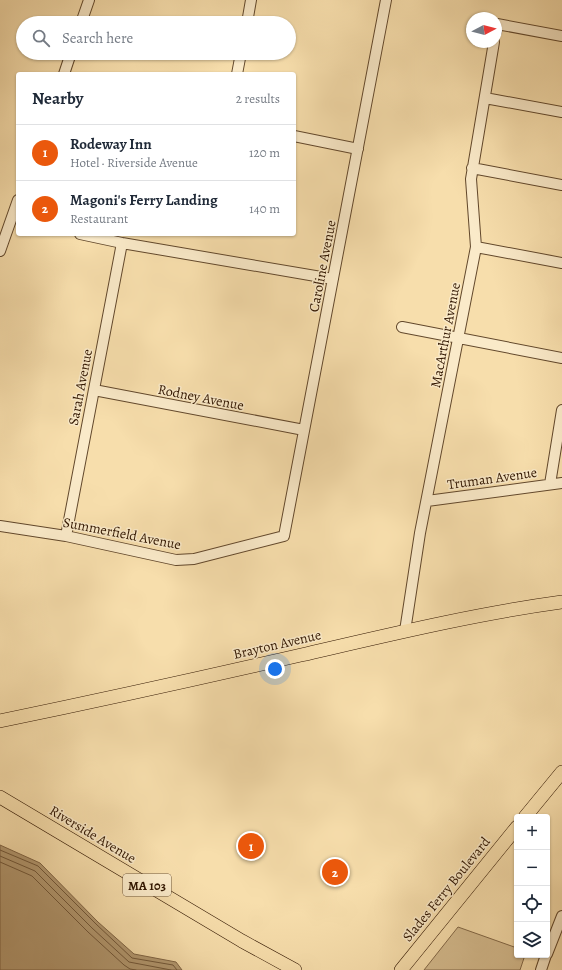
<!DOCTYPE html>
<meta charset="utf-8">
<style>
:root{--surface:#fff;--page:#f2f2f3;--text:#1f2937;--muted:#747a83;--line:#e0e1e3;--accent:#ea580c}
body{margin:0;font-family:Alegreya,serif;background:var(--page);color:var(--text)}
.controls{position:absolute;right:12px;bottom:12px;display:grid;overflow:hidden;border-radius:4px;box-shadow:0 1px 3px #0004}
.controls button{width:36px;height:36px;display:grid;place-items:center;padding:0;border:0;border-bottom:1px solid var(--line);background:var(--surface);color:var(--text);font:20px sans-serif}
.compass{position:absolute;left:466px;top:12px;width:36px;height:36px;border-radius:50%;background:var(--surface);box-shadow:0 1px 3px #0004;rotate:83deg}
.you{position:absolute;left:275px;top:669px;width:14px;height:14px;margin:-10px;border:3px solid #fff;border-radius:50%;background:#1a73e8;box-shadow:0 0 0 6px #1a73e833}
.badge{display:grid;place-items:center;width:26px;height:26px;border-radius:50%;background:var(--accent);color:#fff;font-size:13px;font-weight:700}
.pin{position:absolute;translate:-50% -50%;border:2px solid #fff;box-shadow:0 1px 4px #0006}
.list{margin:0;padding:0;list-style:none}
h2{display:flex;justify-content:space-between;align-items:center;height:52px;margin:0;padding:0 16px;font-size:17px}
h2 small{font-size:13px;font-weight:400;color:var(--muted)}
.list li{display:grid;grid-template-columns:26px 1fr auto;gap:12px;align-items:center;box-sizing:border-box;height:56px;padding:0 16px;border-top:1px solid var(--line)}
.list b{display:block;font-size:15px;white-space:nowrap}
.list p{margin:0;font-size:13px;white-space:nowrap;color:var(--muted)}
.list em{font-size:13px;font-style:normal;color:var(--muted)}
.icon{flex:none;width:22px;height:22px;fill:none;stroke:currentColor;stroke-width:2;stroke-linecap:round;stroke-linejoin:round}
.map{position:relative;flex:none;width:562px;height:970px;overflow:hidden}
.search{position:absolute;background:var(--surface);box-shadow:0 1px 3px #0004;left:16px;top:16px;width:280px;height:44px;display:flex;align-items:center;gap:10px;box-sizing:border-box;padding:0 14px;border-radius:22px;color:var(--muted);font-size:15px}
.panel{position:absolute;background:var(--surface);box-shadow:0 1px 3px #0004;left:16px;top:72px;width:280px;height:164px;border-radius:4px}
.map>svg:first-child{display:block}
.green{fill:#d5bc8f;stroke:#836948}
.water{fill:#b49a72;stroke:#806545}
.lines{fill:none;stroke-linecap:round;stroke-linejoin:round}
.shore{stroke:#72583a;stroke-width:1}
.minor-casing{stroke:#62482c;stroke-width:12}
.major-casing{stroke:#311601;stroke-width:14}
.minor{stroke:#faeac9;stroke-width:10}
.major{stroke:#f7deac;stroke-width:13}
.labels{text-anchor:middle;stroke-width:3;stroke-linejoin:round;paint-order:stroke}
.shield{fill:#faeac9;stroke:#6d563d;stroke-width:1}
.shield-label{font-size:13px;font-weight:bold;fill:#311601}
.street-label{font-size:14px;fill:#311601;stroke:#faeac9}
</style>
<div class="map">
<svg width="562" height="970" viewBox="0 0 562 970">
<rect width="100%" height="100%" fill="#f7deac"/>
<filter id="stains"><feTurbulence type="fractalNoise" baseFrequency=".005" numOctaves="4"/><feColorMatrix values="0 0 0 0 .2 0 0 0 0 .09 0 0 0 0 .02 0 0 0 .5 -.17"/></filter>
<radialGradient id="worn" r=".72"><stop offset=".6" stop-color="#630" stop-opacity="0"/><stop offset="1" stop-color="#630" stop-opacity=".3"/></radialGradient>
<path class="green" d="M458,927L517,948V955H525L520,970H424Z"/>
<path class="water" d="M0,845L40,863L98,922L134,954L176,962L182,970H0Z"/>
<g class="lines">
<path class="shore" d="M0,850L38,866L96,924L132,958L173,965L177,970
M0,856L35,871L92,928L129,962L171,970
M0,862L32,876L88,932L124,965L130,969L136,970"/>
<g class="minor-casing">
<path id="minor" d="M81,23L89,0
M247,23L251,0
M496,32L497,24L562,36
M64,74L71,53
M237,74L241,53
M485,98L562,112
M294,136L358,149
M472,168L562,185
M80,234L122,243L333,279
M476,247L562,263
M0,251L18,200
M402,327L562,358
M94,390L304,430
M550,484L562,410
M427,501L562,483
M0,526L66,536L176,560L194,559L284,536L386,0
M66,536L122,243
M405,631L420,533L476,247L471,179L494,42
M547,954L562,916
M541,970L546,955"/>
</g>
<g class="major-casing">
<path id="major" d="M0,721C101,700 201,678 301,655C388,635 474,614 562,602
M0,797L242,941L295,970
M525,817L562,772
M401,970L517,827"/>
</g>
<use href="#minor" class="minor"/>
<use href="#major" class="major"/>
</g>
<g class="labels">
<rect class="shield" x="123" y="874" width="48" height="22" rx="3"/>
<g class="shield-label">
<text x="147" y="890">MA 103</text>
</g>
<g class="street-label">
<text transform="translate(322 266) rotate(-79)" y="5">Caroline Avenue</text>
<text transform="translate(445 335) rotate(-79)" y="5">MacArthur Avenue</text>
<text transform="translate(80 387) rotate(-79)" y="5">Sarah Avenue</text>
<text transform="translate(201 397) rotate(11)" y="5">Rodney Avenue</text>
<text transform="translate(492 478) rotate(-8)" y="5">Truman Avenue</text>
<text transform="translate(122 533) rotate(11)" y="5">Summerfield Avenue</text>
<text transform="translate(277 644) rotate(-13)" y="5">Brayton Avenue</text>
<text transform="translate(93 834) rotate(31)" y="5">Riverside Avenue</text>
<text transform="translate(446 889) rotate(-51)" y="5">Slades Ferry Boulevard</text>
</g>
</g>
<rect width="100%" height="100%" filter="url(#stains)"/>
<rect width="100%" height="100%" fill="url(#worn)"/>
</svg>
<div class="controls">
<button>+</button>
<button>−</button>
<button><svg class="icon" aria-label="locate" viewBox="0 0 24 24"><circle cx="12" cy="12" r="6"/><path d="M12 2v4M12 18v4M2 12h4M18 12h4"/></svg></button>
<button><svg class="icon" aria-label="layers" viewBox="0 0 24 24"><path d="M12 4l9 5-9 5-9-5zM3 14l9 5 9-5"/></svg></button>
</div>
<svg class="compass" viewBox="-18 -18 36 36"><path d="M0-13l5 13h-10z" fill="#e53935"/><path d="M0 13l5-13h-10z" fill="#747a83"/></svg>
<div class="you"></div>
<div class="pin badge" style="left:251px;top:846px">1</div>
<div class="pin badge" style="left:335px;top:872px">2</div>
<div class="search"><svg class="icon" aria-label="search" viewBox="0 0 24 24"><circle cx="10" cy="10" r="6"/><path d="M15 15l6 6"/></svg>Search here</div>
<section class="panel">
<h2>Nearby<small>2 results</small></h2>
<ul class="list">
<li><span class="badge">1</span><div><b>Rodeway Inn</b><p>Hotel · Riverside Avenue</p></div><em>120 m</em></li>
<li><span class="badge">2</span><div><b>Magoni's Ferry Landing</b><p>Restaurant</p></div><em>140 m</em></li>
</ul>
</section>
</div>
